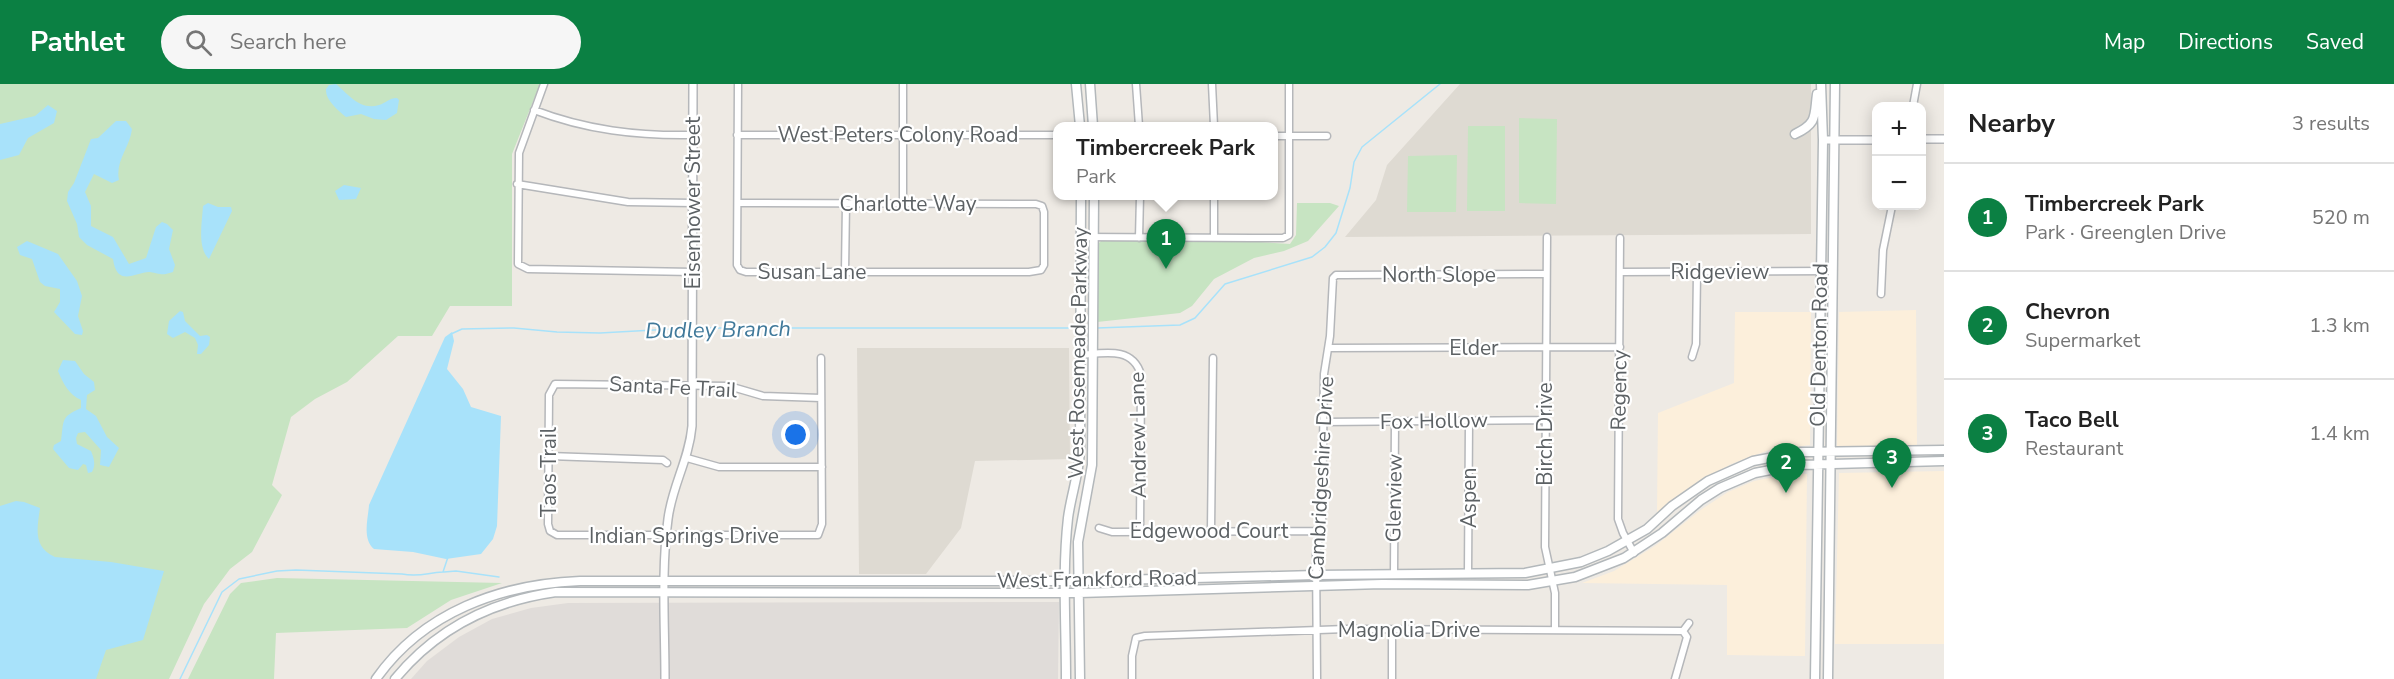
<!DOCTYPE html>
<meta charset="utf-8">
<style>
:root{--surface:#fff;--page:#f6f6f6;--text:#222;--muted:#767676;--line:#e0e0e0;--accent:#0b8043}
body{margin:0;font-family:"Nunito Sans",sans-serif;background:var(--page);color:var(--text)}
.controls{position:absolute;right:18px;top:18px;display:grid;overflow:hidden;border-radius:12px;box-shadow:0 3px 15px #0003}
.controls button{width:54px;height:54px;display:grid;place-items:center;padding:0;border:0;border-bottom:2px solid var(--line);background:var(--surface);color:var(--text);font:30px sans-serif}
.you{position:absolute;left:796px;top:351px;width:21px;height:21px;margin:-15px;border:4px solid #fff;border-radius:50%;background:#1a73e8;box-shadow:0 0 0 9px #1a73e833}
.badge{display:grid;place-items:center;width:39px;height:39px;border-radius:50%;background:var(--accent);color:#fff;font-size:20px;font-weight:700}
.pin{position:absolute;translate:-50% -50px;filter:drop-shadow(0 2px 3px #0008)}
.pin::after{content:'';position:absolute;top:32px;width:21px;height:18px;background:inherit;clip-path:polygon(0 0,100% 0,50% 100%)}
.popup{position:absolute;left:1053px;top:38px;width:225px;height:78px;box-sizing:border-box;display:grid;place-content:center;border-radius:12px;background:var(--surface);filter:drop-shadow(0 2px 4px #0005);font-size:20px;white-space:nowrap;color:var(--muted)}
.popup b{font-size:22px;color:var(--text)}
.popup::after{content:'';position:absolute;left:50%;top:100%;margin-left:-12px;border:12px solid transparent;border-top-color:var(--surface)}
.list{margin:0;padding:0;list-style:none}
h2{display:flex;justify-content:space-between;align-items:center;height:78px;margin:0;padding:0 24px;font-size:26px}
h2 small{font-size:20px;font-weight:400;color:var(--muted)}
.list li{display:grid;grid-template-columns:39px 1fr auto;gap:18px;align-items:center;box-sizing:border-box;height:108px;padding:0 24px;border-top:2px solid var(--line)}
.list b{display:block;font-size:22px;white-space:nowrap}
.list p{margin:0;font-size:20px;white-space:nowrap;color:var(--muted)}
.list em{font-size:20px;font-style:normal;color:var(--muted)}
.icon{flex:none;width:33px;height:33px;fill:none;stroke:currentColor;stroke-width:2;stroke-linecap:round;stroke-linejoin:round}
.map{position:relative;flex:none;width:1944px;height:595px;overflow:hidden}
header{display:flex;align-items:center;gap:36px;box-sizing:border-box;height:84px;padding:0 30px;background:var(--accent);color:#fff}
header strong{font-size:28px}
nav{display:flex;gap:33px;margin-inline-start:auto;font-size:21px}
.search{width:420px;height:54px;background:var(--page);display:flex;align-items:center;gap:15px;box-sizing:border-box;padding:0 21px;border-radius:33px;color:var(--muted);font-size:22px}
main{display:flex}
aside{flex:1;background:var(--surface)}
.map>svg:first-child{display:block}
.commercial{fill:#fcefdb}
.industrial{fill:#e0dcd9}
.education{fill:#dedad2}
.green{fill:#c7e4c2}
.water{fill:#a8e2fa}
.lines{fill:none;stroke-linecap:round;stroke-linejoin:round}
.stream{stroke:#a8e2fa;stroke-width:1.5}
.minor-casing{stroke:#b5b7ba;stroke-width:9}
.tertiary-casing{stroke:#b5b7ba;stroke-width:10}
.secondary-casing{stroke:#b3b8bb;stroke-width:11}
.minor{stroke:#fff;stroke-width:6}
.tertiary{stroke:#fff;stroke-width:7}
.secondary{stroke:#fff;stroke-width:8}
.labels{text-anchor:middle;stroke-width:4.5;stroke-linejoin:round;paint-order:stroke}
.street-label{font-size:21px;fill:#5c6164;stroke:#fff}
.water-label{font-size:22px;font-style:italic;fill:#40799a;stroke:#fff}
</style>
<header>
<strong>Pathlet</strong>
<div class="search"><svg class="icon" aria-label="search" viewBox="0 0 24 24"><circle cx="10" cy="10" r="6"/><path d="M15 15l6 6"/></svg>Search here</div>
<nav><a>Map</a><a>Directions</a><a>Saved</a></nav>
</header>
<main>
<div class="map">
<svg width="1944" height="595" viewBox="0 0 1944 595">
<rect width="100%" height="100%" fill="#eeeae4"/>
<path class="commercial" d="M1916,226L1917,362L1837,363L1839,228Z
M1735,228H1811L1810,361L1769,366L1731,380L1689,404L1657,432L1658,329L1734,299Z
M1944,387V560H1835L1839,389Z
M1788,390H1807L1805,572L1727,571V501L1582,499L1614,487L1655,462L1702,425L1728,408L1754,397Z"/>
<path class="industrial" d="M1059,518L1058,595H411L427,577L459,553L492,535L531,524L568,519Z"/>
<path class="education" d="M1460,0H1811V150L1345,153L1376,116L1387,81Z
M857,264H1069L1070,375L975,377L961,444L926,490H859Z"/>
<path class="green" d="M0,0H540L512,70V222H450L432,252H398L347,298L315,315L291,333L272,401L282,411L252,468L230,485L204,520L169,595H0Z
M1519,34L1557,35L1556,120L1519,119Z
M1468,42H1505V127H1467Z
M1457,71L1456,128H1407L1408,72Z
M1297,119H1330L1339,122L1308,157L1284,167L1254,174L1214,195L1192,222L1180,229L1097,238L1098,160L1101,157H1245L1290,160L1296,151Z
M277,494L502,499L451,516L407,544L276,549L274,595H188L230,510L241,499Z"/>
<path class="water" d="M336,0C348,10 360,27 379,21C386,19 389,14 397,14L399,16L397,29L386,36L374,35L361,30L346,33C338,26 325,16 326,5L329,1Z
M48,21L57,27L54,39L28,54L19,71L0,76V40L35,32Z
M116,37H126L132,45C130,63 115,77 119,96L112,99L94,90L85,108L91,122V142L113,153L129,180L146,174L156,143L162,138L167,140L173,146L169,165L175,181L173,188C161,192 161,190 150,188C137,187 117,205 113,175L87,161L79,153L77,140L67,117L68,108L74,99L91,55L98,54Z
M344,101L361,104L356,115L339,116L335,107Z
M208,119L218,123H231L232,127L209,175C197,164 202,138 203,122Z
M27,157L58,170L77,197L82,212L78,232L83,247L82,251L75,250L54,228L60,218V205L45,202L40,198L32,175L20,171L17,163Z
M180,227L183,228L185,237L200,252L207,251L210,253L209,261L201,270H197L198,261L195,254L185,248L173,254L167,250L169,237Z
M452,248L454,257L447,285L463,305L471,323L501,332L497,442L493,455L481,470L446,475L413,468L374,465C362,455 368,435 369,421L445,253Z
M63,276L75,277L84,290L94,298L95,306L87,311L86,325L96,332L107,353L119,364L109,383L100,381L101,366L85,348L78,349L76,354L77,360L91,367C94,374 96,381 92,388L88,389L86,381L83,380L78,386L69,384L53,365L54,361L61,357C64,337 60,333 81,324V316C69,311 63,299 58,287Z
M16,417L24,418L40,424C37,445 33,463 55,473L111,478L164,487L143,556L106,566L96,595H0V422Z"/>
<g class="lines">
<path class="stream" d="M695,244H1077
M1097,244L1180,241L1195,234L1225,200L1312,173L1325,163L1336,149L1350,104L1354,78L1362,63L1440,0
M451,250L462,245L514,244L557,248L600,249L690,244
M444,488L456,487L499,493
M180,595L222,508L239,495L277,487L296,486L402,490C420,493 426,489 443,488L448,473"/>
<g class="minor-casing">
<path id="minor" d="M544,0L519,69L518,180L528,185L693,188
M738,0L737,181L740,186L746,188H1029L1041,186L1044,181V128L1042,122L1036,120L738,119
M1136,0L1139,42
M1212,0L1214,42
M1913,22L1917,0
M534,26C586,46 637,52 693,51
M737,51H1058
M1274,52H1327
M517,100L628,118L693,119
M903,120V0
M1080,153L1252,154H1283L1289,151V0
M1547,153L1545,463L1555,509V546
M1139,154L1140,112
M1214,154V112
M1620,154L1618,435L1623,449L1634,469
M845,188L846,119
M1620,188L1833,187
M1881,210L1883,166L1892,122
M1329,264L1620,263
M1080,271C1104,269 1133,262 1141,291L1140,447
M1692,273L1696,260L1697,189
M821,274L822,440L818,451H557L550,447L548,440L549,311L555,300L729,302L763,312L821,314
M1322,338L1546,336
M549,372L663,376L667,379
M687,374L719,383H822
M1099,444L1112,448L1320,447
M1211,446L1213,274
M1394,490L1395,337
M1468,490L1469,337
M1683,547L1689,539
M1136,554L1145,552L1346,545L1683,547L1687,553L1675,595
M1132,595V572L1136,554
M1317,595L1316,470L1322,437L1324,290L1330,252L1333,194L1336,191H1343L1546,190
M1392,595V546"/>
</g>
<g class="tertiary-casing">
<path id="tertiary" d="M1922,55H1944
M1823,56H1876
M665,595C665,542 661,487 668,435C672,402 689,376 692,342L693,0"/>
</g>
<g class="secondary-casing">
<path id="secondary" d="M1076,0L1080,42
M1090,0L1093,42
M1795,50C1818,39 1814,32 1817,10
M376,595C423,528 501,500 580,497H1078L1316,491L1525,489L1581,478L1608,467L1647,445L1672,422L1708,397L1753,377L1801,368L1944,366
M395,595C436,545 492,517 556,508L1079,509L1382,500L1528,501L1575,493L1624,474L1662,449L1701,416L1720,404L1755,389L1796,381L1944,377
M1066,595C1066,542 1062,487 1068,434C1071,411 1079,390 1080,366L1081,112
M1080,595L1078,458L1092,381L1094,112
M1815,595L1823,56L1821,0
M1828,595L1835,0"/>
</g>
<use href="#minor" class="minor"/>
<use href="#tertiary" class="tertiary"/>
<use href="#secondary" class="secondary"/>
</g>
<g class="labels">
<g class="street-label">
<text x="898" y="58">West Peters Colony Road</text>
<text transform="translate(693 119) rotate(-90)" y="7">Eisenhower Street</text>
<text x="908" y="127">Charlotte Way</text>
<text x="812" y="195">Susan Lane</text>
<text x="1720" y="195">Ridgeview</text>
<text x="1439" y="198">North Slope</text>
<text transform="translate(1819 261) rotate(-89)" y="7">Old Denton Road</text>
<text x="1474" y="271">Elder</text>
<text transform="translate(1078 269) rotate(-89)" y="7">West Rosemeade Parkway</text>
<text transform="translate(673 303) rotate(3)" y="7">Santa Fe Trail</text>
<text transform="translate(1619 306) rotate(-89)" y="7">Regency</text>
<text transform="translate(1434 337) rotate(-1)" y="7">Fox Hollow</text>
<text transform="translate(1545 350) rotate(-90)" y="7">Birch Drive</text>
<text transform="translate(1138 351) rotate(-91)" y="7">Andrew Lane</text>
<text transform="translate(549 388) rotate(-90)" y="7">Taos Trail</text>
<text transform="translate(1321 394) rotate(-87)" y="7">Cambridgeshire Drive</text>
<text transform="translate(1394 414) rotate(-89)" y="7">Glenview</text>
<text transform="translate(1469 414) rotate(-90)" y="7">Aspen</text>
<text x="1209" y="454">Edgewood Court</text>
<text x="684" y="459">Indian Springs Drive</text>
<text transform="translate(1097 495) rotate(-1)" y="7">West Frankford Road</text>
<text x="1409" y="553">Magnolia Drive</text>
</g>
<g class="water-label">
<text transform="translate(718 245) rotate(-1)" y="8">Dudley Branch</text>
</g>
</g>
</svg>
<div class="controls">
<button>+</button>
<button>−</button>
</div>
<div class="you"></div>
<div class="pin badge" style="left:1166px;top:185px">1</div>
<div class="popup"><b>Timbercreek Park</b>Park</div>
<div class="pin badge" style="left:1786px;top:409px">2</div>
<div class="pin badge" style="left:1892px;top:404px">3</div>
</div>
<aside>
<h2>Nearby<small>3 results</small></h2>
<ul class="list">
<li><span class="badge">1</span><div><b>Timbercreek Park</b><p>Park · Greenglen Drive</p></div><em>520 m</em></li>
<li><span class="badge">2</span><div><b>Chevron</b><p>Supermarket</p></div><em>1.3 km</em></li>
<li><span class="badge">3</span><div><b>Taco Bell</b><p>Restaurant</p></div><em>1.4 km</em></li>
</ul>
</aside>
</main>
